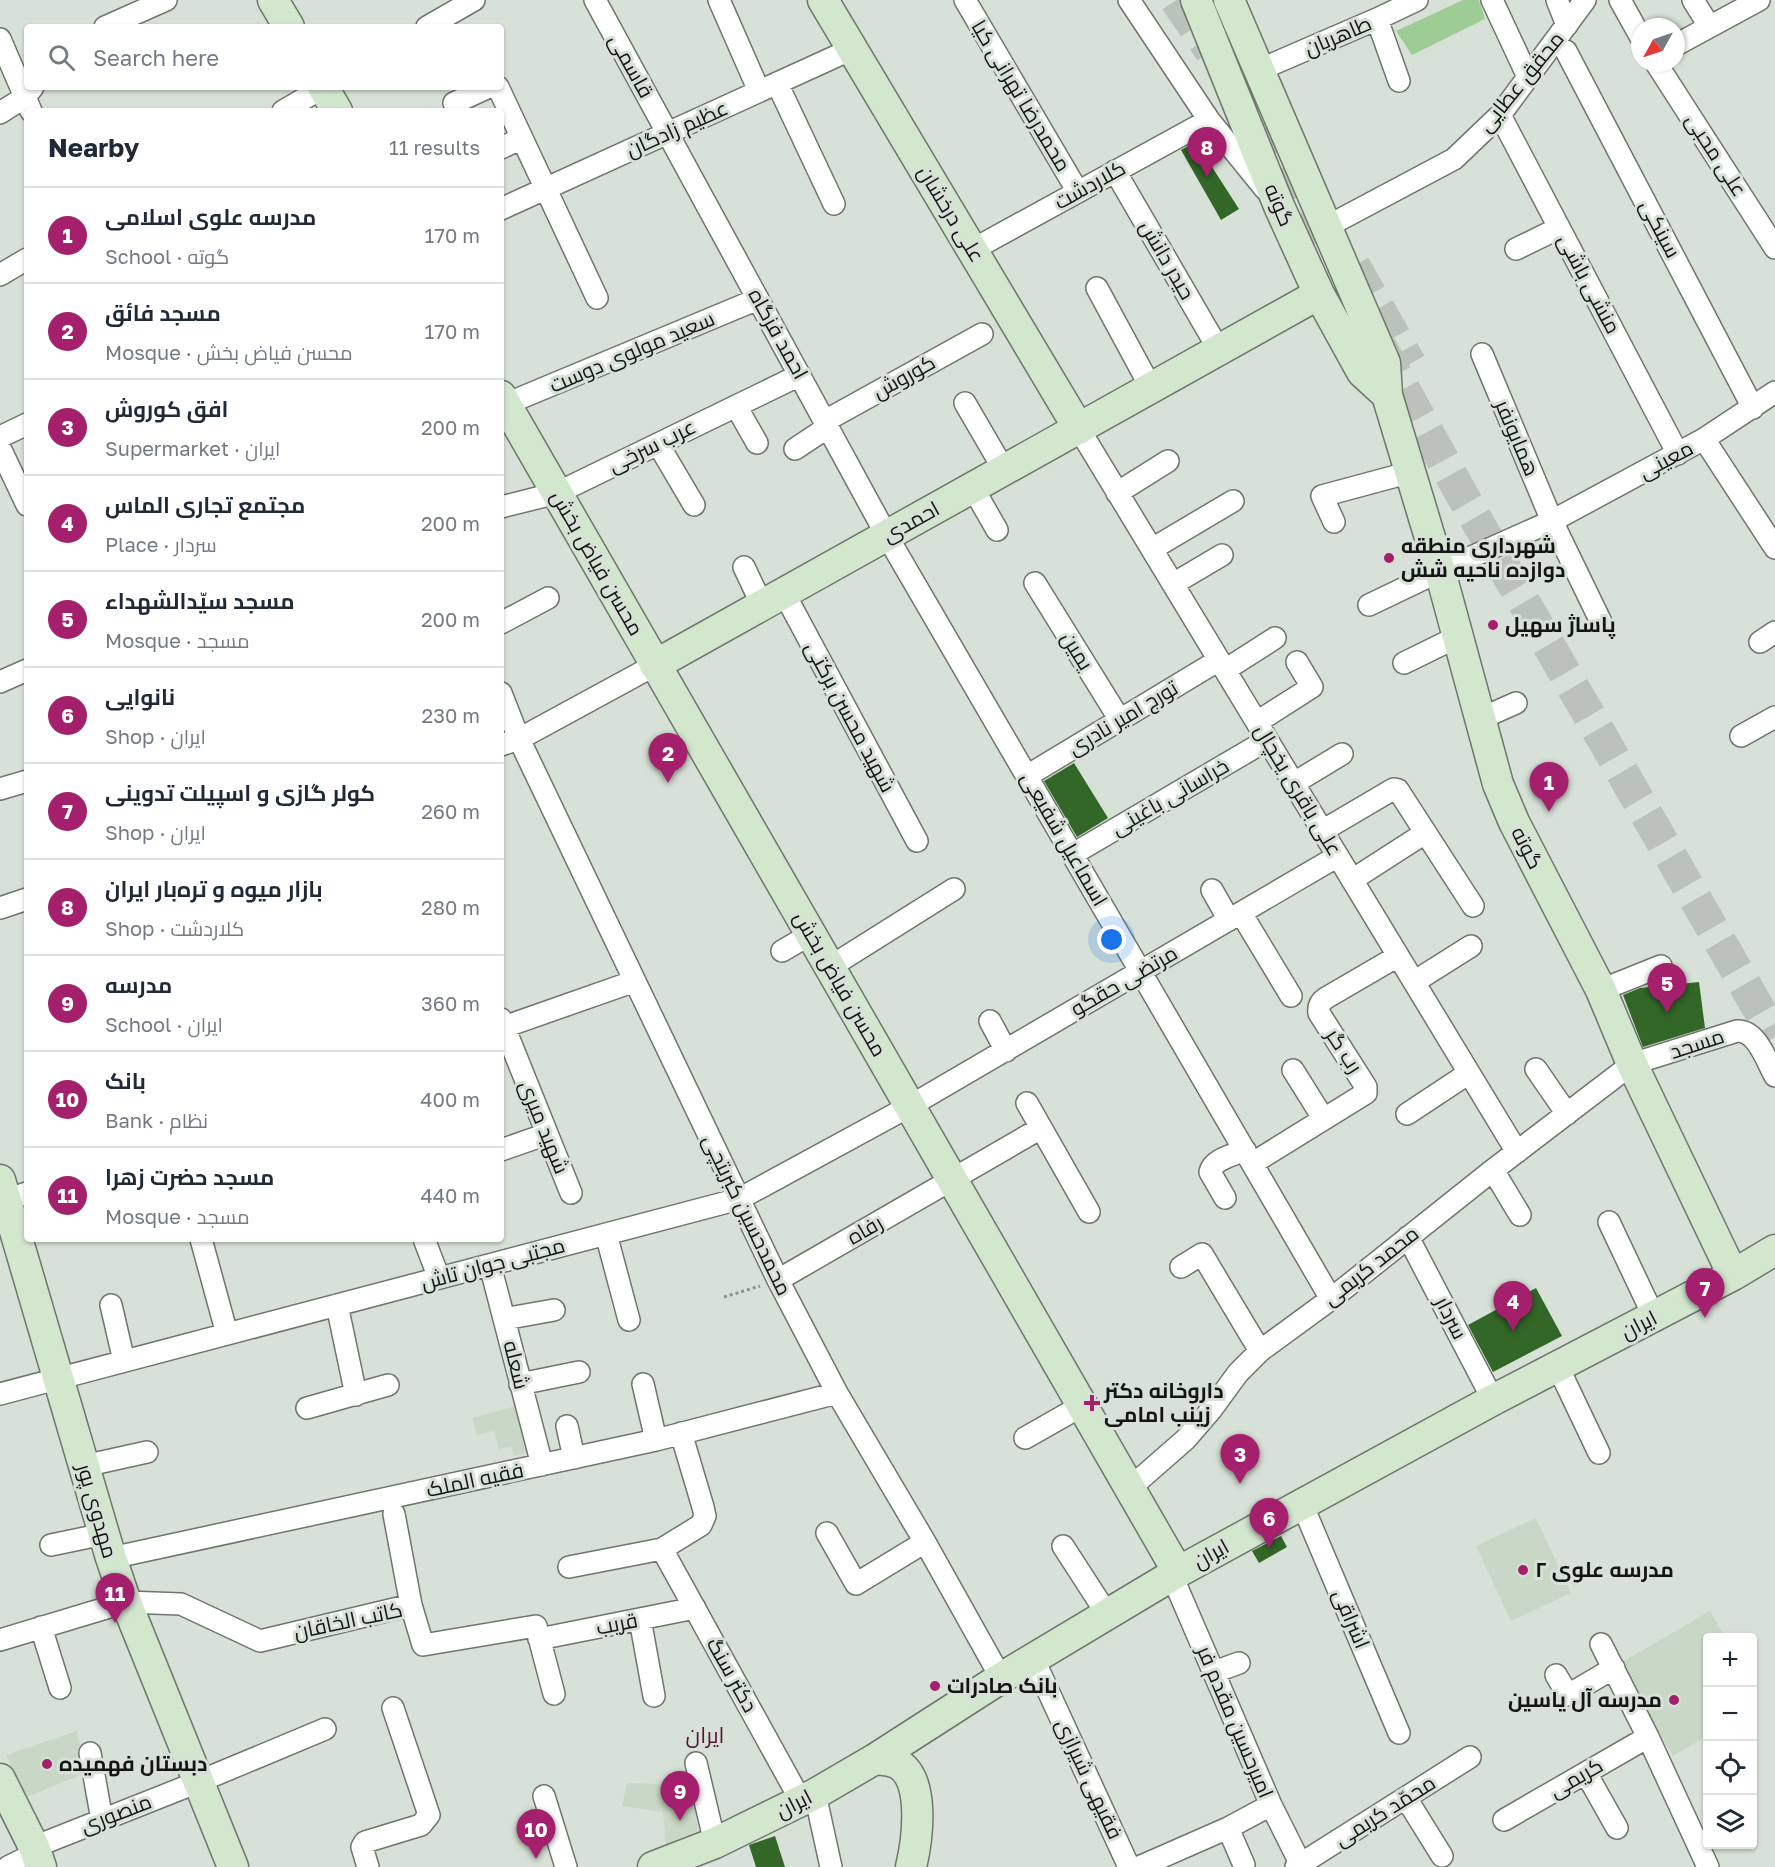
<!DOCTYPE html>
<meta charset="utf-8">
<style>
:root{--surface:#fff;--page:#f2f2f3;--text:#1f2937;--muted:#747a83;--line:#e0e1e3;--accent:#a4206d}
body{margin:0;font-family:"Golos Text",Cairo,sans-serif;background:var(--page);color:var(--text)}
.controls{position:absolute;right:18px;bottom:18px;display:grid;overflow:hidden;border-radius:6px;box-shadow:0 2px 4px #0004}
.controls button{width:54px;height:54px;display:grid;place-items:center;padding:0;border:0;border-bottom:2px solid var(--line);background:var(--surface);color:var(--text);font:30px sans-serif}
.compass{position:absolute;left:1631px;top:18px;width:54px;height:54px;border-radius:50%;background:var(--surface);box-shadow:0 2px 4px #0004;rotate:230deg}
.you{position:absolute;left:1112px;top:940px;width:21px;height:21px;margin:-15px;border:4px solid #fff;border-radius:50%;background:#1a73e8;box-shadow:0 0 0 9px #1a73e833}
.badge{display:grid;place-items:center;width:39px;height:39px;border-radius:50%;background:var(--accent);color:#fff;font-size:20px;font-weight:700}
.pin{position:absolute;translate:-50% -50px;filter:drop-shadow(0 2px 3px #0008)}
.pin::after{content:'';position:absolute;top:32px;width:21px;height:18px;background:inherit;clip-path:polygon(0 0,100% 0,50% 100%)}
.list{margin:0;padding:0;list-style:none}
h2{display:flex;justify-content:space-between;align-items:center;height:78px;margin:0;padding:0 24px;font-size:26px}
h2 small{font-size:20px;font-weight:400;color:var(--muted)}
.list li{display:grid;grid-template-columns:39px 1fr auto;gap:18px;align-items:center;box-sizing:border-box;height:96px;padding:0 24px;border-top:2px solid var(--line)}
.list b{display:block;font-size:22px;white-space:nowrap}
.list p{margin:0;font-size:20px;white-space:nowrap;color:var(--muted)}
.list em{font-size:20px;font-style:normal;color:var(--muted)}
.icon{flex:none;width:33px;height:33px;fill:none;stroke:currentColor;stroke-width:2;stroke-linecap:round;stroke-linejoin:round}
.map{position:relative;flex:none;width:1775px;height:1867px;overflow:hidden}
.search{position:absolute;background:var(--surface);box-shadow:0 2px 4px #0004;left:24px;top:24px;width:480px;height:66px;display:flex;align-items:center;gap:15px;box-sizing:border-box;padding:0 21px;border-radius:6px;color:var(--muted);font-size:22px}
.panel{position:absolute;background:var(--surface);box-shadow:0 2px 4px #0004;left:24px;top:108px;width:480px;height:1134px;border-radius:6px}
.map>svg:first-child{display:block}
.built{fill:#c9d7c6}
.green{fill:#9ecc95}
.building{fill:#326727}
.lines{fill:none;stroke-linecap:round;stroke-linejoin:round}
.primary-tunnel{stroke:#bac2b9;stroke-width:33;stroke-dasharray:33 16;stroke-linecap:butt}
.street-casing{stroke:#6e766c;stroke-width:24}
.secondary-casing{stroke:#6e766c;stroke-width:33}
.path{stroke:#8e948d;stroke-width:3;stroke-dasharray:3 3;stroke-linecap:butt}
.street{stroke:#fff;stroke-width:21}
.secondary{stroke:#d3e7cf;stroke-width:30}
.poi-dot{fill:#a4206d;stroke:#d8e1d7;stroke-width:2}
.labels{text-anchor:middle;stroke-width:6;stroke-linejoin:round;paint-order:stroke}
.street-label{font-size:21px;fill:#121512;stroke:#d8e1d7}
.poi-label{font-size:21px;font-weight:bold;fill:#121512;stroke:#d8e1d7;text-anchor:start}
.neighbourhood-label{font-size:22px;fill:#541538;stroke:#d8e1d7}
</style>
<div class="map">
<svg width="1775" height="1867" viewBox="0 0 1775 1867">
<rect width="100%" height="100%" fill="#d8e1d7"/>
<path class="built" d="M520,1405L533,1451L514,1456L511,1446L499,1449L494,1431L477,1435L472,1418Z
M1536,1518L1571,1593L1511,1621L1476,1546Z
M1710,1611L1725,1637L1708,1638L1707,1736L1673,1756L1619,1664Z
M77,1731L87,1772L25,1798L6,1755Z
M627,1783L691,1785L698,1831L666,1844L663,1812L622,1806Z"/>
<path class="green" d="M1463,0H1479L1485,19L1412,55L1396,31Z"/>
<path class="building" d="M1196,142L1239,209L1221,220L1181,150Z
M1074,763L1108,818L1077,837L1044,781Z
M1699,982L1705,1028L1643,1047L1623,995L1640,988Z
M1536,1288L1562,1336L1493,1372L1468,1325Z
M1281,1536L1287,1547L1259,1563L1252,1551Z
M775,1836L785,1867H756L749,1845Z"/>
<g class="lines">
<path class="primary-tunnel" d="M1176,0L1211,51
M1257,126L1322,244
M1354,266L1410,364
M1380,346L1462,495L1775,1037"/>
<g class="street-casing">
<path id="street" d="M595,0L887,536L1331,1299
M719,0L759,91
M965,0L1078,192
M1129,0L1209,120L1265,189
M1492,0L1528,77
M1557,0L1567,25
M1620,0L1640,36
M1693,0L1709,26
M1377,19L1399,81
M105,27L166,0
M427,27L474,0
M0,39L31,111
M1676,45L1759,0
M1566,51L1753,408
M1656,63L1775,248
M1259,70L1377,19L1417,0
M777,83L834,204
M498,87L597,298
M454,103L489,87
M283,111L324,87
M0,113L25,97L33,87
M1500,115L1678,454
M501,148L522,138
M1115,171L1219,350
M501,209L852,49
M1326,227L1454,159L1500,115L1585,0
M1516,249L1559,228
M972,250L1209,120
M0,275L27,259
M1097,288L1151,388
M1482,354L1552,521L1601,622
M965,403L1004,470
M506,404L758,299
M736,406L757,443
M825,421L982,334
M1079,429L1517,1152
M0,437L27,424
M1704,439L1775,548
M658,444L694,505
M0,448L27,505
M795,449L828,427
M973,488L997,530
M1117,493L1168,461
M501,507L557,493L800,375
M1334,522L1322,496L1411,472
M1152,549L1233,501
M744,567L762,605
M1035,583L1120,720
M1173,584L1222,555
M784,593L917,841
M1369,605L1440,571L1552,521L1704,439L1775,392
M501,623L548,598
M1760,642L1775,632
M1404,663L1457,637
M1225,670L1275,638
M0,682L27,670
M501,693L519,739L778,1280L837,1393L925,1542L1001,1678
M1480,719L1516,703
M1257,722L1312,687L1297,662
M1741,736L1775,717
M501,745L519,739L655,665
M1027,776L1219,660
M1294,783L1342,754
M0,789L27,781
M1322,831L1390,791L1394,789L1398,790L1473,906
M1073,854L1267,740
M1352,880L1425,833
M1212,890L1229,920
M0,908L27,899
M1241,913L1291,996
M782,951L811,934
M830,967L954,889
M1414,982L1471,946
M1601,990L1661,966
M501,1019L571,1193
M990,1021L1006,1051
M501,1028L635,981
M1536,1069L1567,1114
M1293,1070L1323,1118
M1027,1103L1089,1212
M1407,1114L1469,1073
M501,1150L547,1134
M1253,1163L1366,1093V1087L1319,1013C1318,1006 1320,1002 1326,998L1398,956
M1493,1170L1520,1215
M1225,1198L1210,1172C1213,1159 1234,1155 1245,1150
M6,1200L27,1193
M1609,1222L1654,1317
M606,1234L629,1320
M1408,1237L1493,1400
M201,1239L227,1334
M424,1239L439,1278
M490,1265L542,1465
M1181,1267L1202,1254L1260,1351
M778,1280L1041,1128
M111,1305L124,1361
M337,1305L356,1395
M504,1319L554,1310
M1558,1367L1599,1453
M520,1384L579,1372
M643,1384L656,1440
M0,1394L739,1199L910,1106L1338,856
M307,1408L388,1385
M567,1426L574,1458
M1025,1438L1083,1405
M84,1466L147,1452
M1130,1488L1186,1439L1211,1410L1238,1373L1260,1351L1331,1299L1493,1170L1632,1064L1737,1031C1757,1030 1766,1060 1775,1076
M1302,1504L1399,1733
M394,1514L411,1605
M827,1533L856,1584L925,1542
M51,1545L104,1534
M1063,1546L1107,1614
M662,1549L801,1801
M111,1558L656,1440L837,1393
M569,1567L662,1549L701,1525L705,1516L703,1507L681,1433
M1172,1576L1271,1805L1302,1867
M640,1619L654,1696
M41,1627L60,1688
M539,1639L695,1608
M0,1640L126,1602L181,1604L260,1641L411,1605L423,1645L536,1626L554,1694
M1601,1644L1648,1737L1708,1867
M1033,1658L1129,1867
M1214,1672L1239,1663
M1556,1675L1568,1695L1614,1668
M90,1753L102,1820
M696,1763L715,1843
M1586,1773L1617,1828
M815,1794L831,1867
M544,1796L566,1867
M1406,1798L1442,1856
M1504,1820L1648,1737
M1228,1828L1244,1865
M34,1847L198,1782L325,1729
M8,1867L36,1853
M368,1867L362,1847L365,1842L421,1825L429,1815L393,1708
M1139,1867L1228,1828L1271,1805
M1296,1867L1470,1757"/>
</g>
<g class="secondary-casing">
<path id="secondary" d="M273,0L289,27
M823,0L1079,429
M1196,0L1279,206L1319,294L1362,372L1387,395
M1229,0L1385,363L1387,395L1440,571L1498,784L1514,822L1601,990L1632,1064L1733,1275
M323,87L337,111
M501,396L1178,1572
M655,665L1319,294
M0,1180L111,1558L126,1602L233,1867
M875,1759C883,1760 891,1760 898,1764C926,1780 917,1842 911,1867
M0,1779L34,1847L41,1867
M653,1867L715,1843L815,1794L875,1759L1001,1678L1178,1572L1493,1400L1733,1275L1775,1250"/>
</g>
<path class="path" d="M724,1297L760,1286"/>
<use href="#street" class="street"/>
<use href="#secondary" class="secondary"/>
</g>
<g class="poi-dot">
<circle cx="1389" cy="558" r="6"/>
<circle cx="1493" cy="625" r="6"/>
<path d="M1089 1394h6v6h6v6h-6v6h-6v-6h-6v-6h6z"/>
<circle cx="1523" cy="1570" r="6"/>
<circle cx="935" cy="1686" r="6"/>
<circle cx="1674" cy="1700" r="6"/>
<circle cx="47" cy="1764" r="6"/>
</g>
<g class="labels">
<g class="street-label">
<text transform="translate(1338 36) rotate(-23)" y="7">طاهریان</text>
<text transform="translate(631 66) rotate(61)" y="7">قاسمی</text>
<text transform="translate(1521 82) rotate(-51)" y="7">محقق عطایی</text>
<text transform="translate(1021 96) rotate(59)" y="7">محمدرضا تهرانی کیا</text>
<text transform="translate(677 129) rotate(-24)" y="7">عظیم زادگان</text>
<text transform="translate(1716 155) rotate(57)" y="7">علی محبی</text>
<text transform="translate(1090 185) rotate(-29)" y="7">کلاردشت</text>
<text transform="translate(1279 205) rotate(67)" y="7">گوته</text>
<text transform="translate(951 214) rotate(59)" y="7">علی درخشان</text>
<text transform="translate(1660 229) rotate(62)" y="7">سینکی</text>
<text transform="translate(1167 260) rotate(60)" y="7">حیدر دانش</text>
<text transform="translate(1589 284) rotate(62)" y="7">منشی باشی</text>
<text transform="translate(778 334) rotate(61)" y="7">احمد فزگاه</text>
<text transform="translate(632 352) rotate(-23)" y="7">سعید مولوی دوست</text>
<text transform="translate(904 377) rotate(-29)" y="7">کوروش</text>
<text transform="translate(1517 438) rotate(67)" y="7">همایونفر</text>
<text transform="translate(652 446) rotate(-26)" y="7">عرب سرخی</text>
<text transform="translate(1666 460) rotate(-28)" y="7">معینی</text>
<text transform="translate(911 522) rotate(-29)" y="7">احمدی</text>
<text transform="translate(597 563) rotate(60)" y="7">محسن فیاض بخش</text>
<text transform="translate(1077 651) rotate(58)" y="7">یمین</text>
<text transform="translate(850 717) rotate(62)" y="7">شهید محسن برکتی</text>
<text transform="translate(1123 718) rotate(-31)" y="7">تورج امیر نادری</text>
<text transform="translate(1298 790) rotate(59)" y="7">علی باقری یخچال</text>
<text transform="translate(1170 797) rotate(-30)" y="7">خراسانی باغینی</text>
<text transform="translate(1064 839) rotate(60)" y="7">اسماعیل شفیعی</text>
<text transform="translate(1527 848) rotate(63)" y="7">گوته</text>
<text transform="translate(1124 981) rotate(-30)" y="7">مرتضی حقگو</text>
<text transform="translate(840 984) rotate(60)" y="7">محسن فیاض بخش</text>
<text transform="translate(1697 1044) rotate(-18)" y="7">مسجد</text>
<text transform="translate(1344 1051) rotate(57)" y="7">رب گر</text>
<text transform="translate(544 1127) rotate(68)" y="7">شهید میری</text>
<text transform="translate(747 1215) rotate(64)" y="7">محمدحسین کبریتچی</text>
<text transform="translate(865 1230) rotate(-30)" y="7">رفاه</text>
<text transform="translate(493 1264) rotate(-15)" y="7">مجتبی جوان تاش</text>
<text transform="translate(1371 1266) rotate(-38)" y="7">محمد کریمی</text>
<text transform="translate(1451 1318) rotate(63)" y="7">سردار</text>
<text transform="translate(1639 1325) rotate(-27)" y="7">ایران</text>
<text transform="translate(516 1365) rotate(76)" y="7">شعله</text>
<text transform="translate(475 1480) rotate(-12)" y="7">فقیه الملک</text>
<text transform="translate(97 1511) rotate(74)" y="7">مهدوی پور</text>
<text transform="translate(1211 1554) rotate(-29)" y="7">ایران</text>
<text transform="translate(1351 1619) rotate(67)" y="7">اشراقی</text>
<text transform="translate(348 1621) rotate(-12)" y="7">کاتب الخاقان</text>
<text transform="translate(617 1624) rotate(-11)" y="7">قریب</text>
<text transform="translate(732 1675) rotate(61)" y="7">دکتر سنگ</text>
<text transform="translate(1235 1722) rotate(67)" y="7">امیرحسین مقدم فر</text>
<text transform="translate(1576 1778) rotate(-30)" y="7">کریمی</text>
<text transform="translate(1089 1779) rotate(65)" y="7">فقیهی شیرازی</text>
<text transform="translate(794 1804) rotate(-27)" y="7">ایران</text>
<text transform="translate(1385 1811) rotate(-32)" y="7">محمّد کریمی</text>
<text transform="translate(116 1814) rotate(-21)" y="7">منصوری</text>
</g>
<g class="poi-label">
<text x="1401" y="553">شهرداری منطقه<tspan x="1401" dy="24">دوازده ناحیه شش</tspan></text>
<text x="1505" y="632">پاساژ سهیل</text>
<text x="1104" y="1398">داروخانه دکتر<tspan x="1104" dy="24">زینب امامی</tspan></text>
<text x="1535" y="1577">مدرسه علوی ۲</text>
<text x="947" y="1693">بانک صادرات</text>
<text x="1662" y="1707" text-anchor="end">مدرسه آل یاسین</text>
<text x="59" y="1771">دبستان فهمیده</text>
</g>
<g class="neighbourhood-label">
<text x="705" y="1743">ایران</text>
</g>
</g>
</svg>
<div class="controls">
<button>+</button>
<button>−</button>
<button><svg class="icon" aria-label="locate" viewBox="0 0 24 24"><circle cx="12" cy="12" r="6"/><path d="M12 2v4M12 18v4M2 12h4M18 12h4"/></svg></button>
<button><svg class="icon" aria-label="layers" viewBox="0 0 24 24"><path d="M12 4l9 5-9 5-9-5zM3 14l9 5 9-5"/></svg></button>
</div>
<svg class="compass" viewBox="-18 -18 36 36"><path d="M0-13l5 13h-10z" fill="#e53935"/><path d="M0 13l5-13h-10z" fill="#747a83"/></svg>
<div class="you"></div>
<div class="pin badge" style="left:1549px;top:812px">1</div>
<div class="pin badge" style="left:668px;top:783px">2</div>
<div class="pin badge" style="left:1240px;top:1484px">3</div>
<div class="pin badge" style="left:1513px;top:1331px">4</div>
<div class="pin badge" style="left:1667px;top:1013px">5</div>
<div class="pin badge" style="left:1269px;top:1548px">6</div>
<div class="pin badge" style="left:1705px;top:1318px">7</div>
<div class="pin badge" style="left:1207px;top:177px">8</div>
<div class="pin badge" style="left:680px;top:1821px">9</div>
<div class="pin badge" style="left:536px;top:1859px">10</div>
<div class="pin badge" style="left:115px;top:1623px">11</div>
<div class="search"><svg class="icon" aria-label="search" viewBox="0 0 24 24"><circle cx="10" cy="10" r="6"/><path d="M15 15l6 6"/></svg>Search here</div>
<section class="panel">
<h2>Nearby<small>11 results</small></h2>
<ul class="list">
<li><span class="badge">1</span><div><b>مدرسه علوی اسلامی</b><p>School · گوته</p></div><em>170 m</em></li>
<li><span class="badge">2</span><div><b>مسجد فائق</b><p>Mosque · محسن فیاض بخش</p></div><em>170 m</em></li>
<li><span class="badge">3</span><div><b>افق کوروش</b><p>Supermarket · ایران</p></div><em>200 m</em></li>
<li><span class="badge">4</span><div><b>مجتمع تجاری الماس</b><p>Place · سردار</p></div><em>200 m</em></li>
<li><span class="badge">5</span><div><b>مسجد سیّدالشهداء</b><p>Mosque · مسجد</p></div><em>200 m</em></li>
<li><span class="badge">6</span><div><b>نانوایی</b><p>Shop · ایران</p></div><em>230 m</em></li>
<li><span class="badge">7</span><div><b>کولر گازی و اسپیلت تدوینی</b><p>Shop · ایران</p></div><em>260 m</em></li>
<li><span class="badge">8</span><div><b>بازار میوه و تره‌بار ایران</b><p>Shop · کلاردشت</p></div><em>280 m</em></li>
<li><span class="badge">9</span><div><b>مدرسه</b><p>School · ایران</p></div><em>360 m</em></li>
<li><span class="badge">10</span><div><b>بانک</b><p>Bank · نظام</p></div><em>400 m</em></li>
<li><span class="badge">11</span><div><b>مسجد حضرت زهرا</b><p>Mosque · مسجد</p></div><em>440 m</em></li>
</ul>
</section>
</div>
